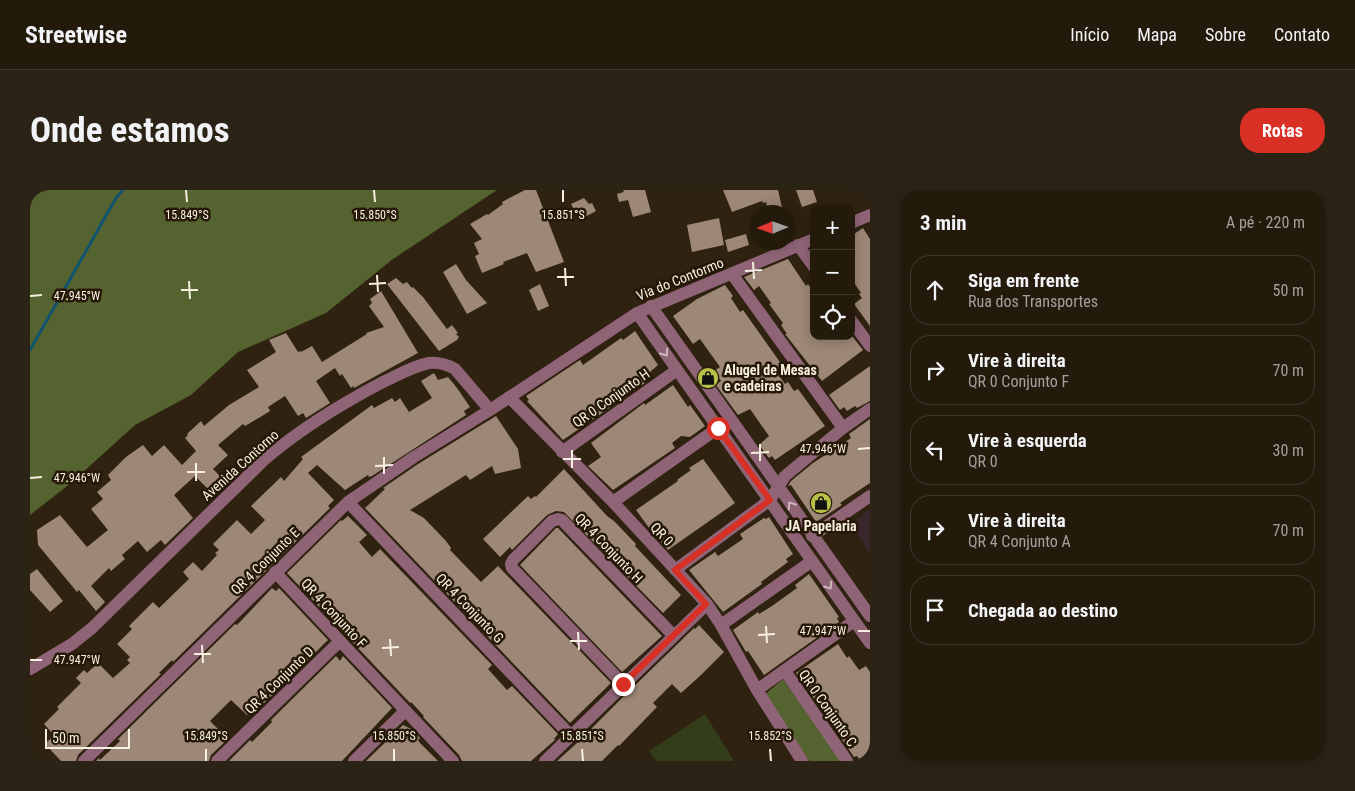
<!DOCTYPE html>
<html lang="pt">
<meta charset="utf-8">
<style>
:root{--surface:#231a0c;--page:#2b2315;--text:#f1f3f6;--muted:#a3a19d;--line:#40382d;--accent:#d93025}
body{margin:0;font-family:"Roboto Condensed",sans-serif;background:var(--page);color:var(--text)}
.controls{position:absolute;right:15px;top:15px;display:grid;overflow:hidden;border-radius:10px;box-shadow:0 2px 12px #0003}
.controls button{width:45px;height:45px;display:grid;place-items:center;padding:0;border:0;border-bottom:1px solid var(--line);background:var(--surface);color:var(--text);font:25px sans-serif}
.compass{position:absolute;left:720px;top:15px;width:45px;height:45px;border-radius:50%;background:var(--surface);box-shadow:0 2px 12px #0003;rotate:268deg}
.scale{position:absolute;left:15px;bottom:12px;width:85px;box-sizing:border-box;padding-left:5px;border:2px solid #f8efe3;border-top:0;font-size:14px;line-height:18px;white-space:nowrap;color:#f8efe3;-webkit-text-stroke:4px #251806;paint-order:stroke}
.stop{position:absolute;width:15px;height:15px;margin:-11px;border:4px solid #d93025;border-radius:50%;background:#fff}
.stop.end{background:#d93025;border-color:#fff;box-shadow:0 1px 5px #0008}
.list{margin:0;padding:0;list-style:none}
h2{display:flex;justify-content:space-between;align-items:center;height:65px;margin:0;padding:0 20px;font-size:21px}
h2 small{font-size:16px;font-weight:400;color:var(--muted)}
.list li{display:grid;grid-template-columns:32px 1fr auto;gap:15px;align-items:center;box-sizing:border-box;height:70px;margin:0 10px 10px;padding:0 10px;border:1px solid var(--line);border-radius:20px}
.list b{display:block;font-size:19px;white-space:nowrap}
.list p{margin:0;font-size:16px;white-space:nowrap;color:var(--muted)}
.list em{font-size:16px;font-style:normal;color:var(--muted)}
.icon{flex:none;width:28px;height:28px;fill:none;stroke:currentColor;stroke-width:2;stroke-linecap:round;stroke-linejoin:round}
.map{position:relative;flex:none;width:840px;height:571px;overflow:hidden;border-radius:20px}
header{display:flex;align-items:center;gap:30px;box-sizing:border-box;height:70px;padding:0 25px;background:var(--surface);border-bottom:1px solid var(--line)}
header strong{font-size:24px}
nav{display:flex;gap:28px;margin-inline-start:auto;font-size:18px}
.intro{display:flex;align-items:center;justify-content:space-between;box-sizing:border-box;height:120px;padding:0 30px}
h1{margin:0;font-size:35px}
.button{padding:12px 22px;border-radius:20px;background:var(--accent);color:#fff;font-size:18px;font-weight:700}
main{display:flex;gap:30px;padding:0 30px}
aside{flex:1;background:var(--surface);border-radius:20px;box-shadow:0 2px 12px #0003}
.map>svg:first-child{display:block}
.education{fill:#39262b}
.green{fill:#333d19}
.forest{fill:#54632f}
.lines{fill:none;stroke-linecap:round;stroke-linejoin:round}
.stream{stroke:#12546f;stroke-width:3}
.building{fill:#9d8776}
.minor{stroke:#8f6477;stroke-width:12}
.oneway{stroke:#ceb7b8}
.route{stroke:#d93025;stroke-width:6}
.ticks{fill:none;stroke:#f8efe3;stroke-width:2}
.labels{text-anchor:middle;stroke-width:5;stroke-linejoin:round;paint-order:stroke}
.street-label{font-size:14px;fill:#f8efe3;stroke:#251806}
.poi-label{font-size:14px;font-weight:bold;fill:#f8efe3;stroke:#251806;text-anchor:start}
.ticks-label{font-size:12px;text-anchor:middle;fill:#f8efe3;stroke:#251806;stroke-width:5;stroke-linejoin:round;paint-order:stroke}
</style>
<header>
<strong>Streetwise</strong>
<nav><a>Início</a><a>Mapa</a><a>Sobre</a><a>Contato</a></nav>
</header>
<div class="intro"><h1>Onde estamos</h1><a class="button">Rotas</a></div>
<main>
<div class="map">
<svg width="840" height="571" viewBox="0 0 840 571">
<rect width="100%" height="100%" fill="#2f2210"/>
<path class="education" d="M840,319V363L820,334Z"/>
<path class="green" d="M675,524L704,571H626L619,561Z"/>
<path class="forest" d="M0,0H467L363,69L296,123L208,162L161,205L105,235L41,293L0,325Z
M753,489L812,571H779L734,505Z"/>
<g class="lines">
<path class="stream" d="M0,160L86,8L93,0"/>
</g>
<path class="building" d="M495,0H506L534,72L506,82L497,63L473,72L474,74L452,83L445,66L449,64L444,53L452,49L440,34L457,24L458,25L473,14L472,12Z
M593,0H615L621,22L603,27L598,10L589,12L587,4L594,2Z
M693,0H748L753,22H738L736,12L733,13L732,11L702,22Z
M766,0H783L787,12L772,17Z
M554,8L559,14L562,13L566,21L549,30L541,14Z
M689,28L694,55L662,62L657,35Z
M833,38L840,49V136L824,114L832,108L829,104L831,103L821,88V46Z
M716,44L719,55L698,62L695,50Z
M758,69L776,96L778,94L784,103V146H822L833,160L792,191L755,144H757L751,135L753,133L739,114L741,113L729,96L724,100L714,87Z
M426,74L436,90L457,113L437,124L413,82Z
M366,88L373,94L377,92L382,98L383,97L393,107L417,139L422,135L428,143L426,144L429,147L427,150L409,161L357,94Z
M510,94L519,116L508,121L499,100Z
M695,95L703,106L701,108L710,122L713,120L752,175L745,180L755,194L758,192L764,201L768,199L795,236L745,270L742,266L739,268L729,255L739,246L720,219L708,225L686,195L691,191L684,181L690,177L670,149L663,154L643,126L667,109Z
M351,101L388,163L324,198L323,196L321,198L312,184L310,186L305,178L286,191L300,213L276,228L273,223L268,226L255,206L238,217L240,221L232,226L215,236L213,234L188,255L198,265L183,279L198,294L185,306L165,286L144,305L163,328L135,355L131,350L117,362L108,351L92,365L95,369L81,381L79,378L61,396L75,412L66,421L49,400L47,402L8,355L7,340L30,325L57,357L78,340L61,319L73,309L67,302L81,290L78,285L96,267L113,255L122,266L134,255L152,275L166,261L155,248L158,245L157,244L171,231L174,236L199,215L229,197L217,180L246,162L239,150L256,143L268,162L270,161L271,162L282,156L292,172L337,144L336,143L354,137L339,116L342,113L340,109Z
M605,141L628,175L612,189L615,193L607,198L604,194L579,212L582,216L533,250L497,211L499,210L496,206L550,170L553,175L591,148L593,150Z
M840,176V211L827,218L825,216L817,221L814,217L810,220L799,205Z
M404,183L408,190L418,187L427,198L440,217L434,221L436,225L342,286L339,287L338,285L315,300L287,275L278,283L304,310L298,316L300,318L143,472L142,470L129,483L131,484L48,565L46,571H31L15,554L24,545L14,534L29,519L27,517L51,493L46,488L54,480L57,483L68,473L83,488L100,473L97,470L100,467L87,454L102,439L99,436L123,412L129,418L159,389L153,382L163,372L172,381L187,365L185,363L189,360L183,354L207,330L221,344L235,330L221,316L251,287L254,291L273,269L271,267L342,215L344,218L362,208L365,212L370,208L379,222L402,208L391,191Z
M643,195L658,217L660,215L675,236L660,247L651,246L642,253L645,258L583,300L558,276L571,267L561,253L614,213L615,215Z
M466,226L488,259L491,278L465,284L462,276L440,290L436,285L380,320L394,328L416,351L421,358L420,360L451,392L468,376L581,493L540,533L335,318L355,299L353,298L388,274Z
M840,229V293L810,313L812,315L786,332L761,295L758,296L761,291L783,273L821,248L819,244Z
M673,269L705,313L638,360L622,342L606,320L648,291L647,290L661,280L659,278Z
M534,279L577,326L584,331L606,354L605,356L651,405L633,423L534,322L526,321L517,325L482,360L480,357L470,367L453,349L498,306L501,309L505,306L506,307Z
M318,326L337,345L329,352L342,367L350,359L462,475L458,479L477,500L482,496L528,544L524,549L525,550L501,571H432L429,565L393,527L394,526L381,512L380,513L257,383L311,330L312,331Z
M739,327L763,364L756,369L758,372L731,392L732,394L693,422L659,380L685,362L688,366L713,349L710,344L734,328L736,329Z
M526,338H528L632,446L592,482L490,375Z
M7,379L33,411L20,422L0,400V384Z
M779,384L809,427L807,428L809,432L734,485L718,461L716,462L703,440L728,422L729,424L742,416L767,398L765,395Z
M242,398L246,401L249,398L298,450L230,517L227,515L217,525L201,510L180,531L198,549L181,565L179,571H66L69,568L70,570L90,551L88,549L205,434L207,435Z
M669,435L694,462L671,485L651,503L642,494L623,513L627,517L589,556L588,555L572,571H527L547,553L595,505L664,438L665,439Z
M808,454L817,468L819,466L829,480L836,476L840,482V563L830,570L827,566L824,567L800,532L801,531L787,510L786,511L766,483Z
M306,466L310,471L313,466L362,518L312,571H199L220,550L222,552L242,532L241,530Z
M373,535L381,539L390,548L388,550L390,553L408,571H336Z"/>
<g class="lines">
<path class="minor" d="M821,33L840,25
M768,55L784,77
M702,84L813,238
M621,116L840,426
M607,123L840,453
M821,130L840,156
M479,207L583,312L677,414L691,435L727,500L772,571
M532,262L647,180
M318,312L541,546
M583,312L688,238
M782,346L840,306
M645,380L740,310L755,286L813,238L840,219
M245,382L423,571
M691,435L782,371
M0,479L42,454L62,438L234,270C270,239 311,214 353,192C368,185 383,176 399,173C409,172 416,174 425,179L460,220
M755,481L817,571
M593,494L482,378L481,374L483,370L522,331L528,329L532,330L643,445
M727,500L824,431
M54,571L318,312L384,267L460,220L607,123L784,49
M187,571L310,451
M324,571L375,521
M515,571L677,414"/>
</g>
<defs><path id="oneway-chevron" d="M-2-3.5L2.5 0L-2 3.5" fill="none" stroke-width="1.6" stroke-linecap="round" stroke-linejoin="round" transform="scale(1.25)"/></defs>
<g class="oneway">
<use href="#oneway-chevron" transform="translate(635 163) rotate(55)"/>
<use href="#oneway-chevron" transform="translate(761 315) rotate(-124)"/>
<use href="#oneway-chevron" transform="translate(799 396) rotate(55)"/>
</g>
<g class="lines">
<path class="route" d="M593,494L676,414L645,380L740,310L688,238"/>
</g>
<path class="ticks" d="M156,0L157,12M344,0L345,12M533,0V12M723,72L724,89M535,78L536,96M715,81L732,80M347,85L348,102M527,87H544M159,91L160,109M339,94L356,93M151,100H168M0,106L12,105M730,254V271M828,259L840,258M542,260V278M721,263L739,262M354,267V284M533,269H551M166,273V291M345,276L363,275M157,282H175M0,288L12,287M736,436L737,453M828,441H840M548,442L549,460M728,445L745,444M360,449L361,466M540,451H557M172,455L173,473M352,458L369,457M164,464H181M0,470H12M176,559V571M364,559V571M552,559L553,571M740,559L741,571"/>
<defs>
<g id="shop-disc" transform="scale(1.125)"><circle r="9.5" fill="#b8c147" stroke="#251806"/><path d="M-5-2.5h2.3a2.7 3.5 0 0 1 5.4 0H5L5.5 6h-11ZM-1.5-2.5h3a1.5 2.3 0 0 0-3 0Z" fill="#111"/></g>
</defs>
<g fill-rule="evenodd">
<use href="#shop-disc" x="678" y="188"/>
<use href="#shop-disc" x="791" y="313"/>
</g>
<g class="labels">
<g class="street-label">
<text transform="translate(650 89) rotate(-22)" y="5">Via do Contormo</text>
<text transform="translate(581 208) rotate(-35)" y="5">QR 0 Conjunto H</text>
<text transform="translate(210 275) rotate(-42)" y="5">Avenida Contorno</text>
<text transform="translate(632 344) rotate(47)" y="5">QR 0</text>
<text transform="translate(579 358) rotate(46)" y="5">QR 4 Conjunto H</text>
<text transform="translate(235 371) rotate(-44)" y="5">QR 4 Conjunto E</text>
<text transform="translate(440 418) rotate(46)" y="5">QR 4 Conjunto G</text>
<text transform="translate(304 423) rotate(47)" y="5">QR 4 Conjunto F</text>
<text transform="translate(249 490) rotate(-44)" y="5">QR 4 Conjunto D</text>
<text transform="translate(798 518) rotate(55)" y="5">QR 0 Conjunto C</text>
</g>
<g class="poi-label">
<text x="694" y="185">Alugel de Mesas<tspan x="694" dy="16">e cadeiras</tspan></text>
<text x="791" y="341" text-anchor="middle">JA Papelaria</text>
</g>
</g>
<g class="ticks-label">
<text x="157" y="29">15.849°S</text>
<text x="345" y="29">15.850°S</text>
<text x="533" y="29">15.851°S</text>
<text x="47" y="110">47.945°W</text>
<text x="793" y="263">47.946°W</text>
<text x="47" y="292">47.946°W</text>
<text x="793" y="445">47.947°W</text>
<text x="47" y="474">47.947°W</text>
<text x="176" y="550">15.849°S</text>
<text x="364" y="550">15.850°S</text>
<text x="552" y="550">15.851°S</text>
<text x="740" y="550">15.852°S</text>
</g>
</svg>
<div class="controls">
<button>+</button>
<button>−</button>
<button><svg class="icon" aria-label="locate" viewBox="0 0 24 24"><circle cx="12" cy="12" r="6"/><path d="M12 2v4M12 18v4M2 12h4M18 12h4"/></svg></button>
</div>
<svg class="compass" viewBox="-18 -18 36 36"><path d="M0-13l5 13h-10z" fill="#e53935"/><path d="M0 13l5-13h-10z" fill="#a3a19d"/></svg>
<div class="scale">50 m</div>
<div class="stop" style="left:688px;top:238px"></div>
<div class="stop end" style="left:593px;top:494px"></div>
</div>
<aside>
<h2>3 min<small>A pé · 220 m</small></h2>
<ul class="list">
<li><svg class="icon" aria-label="ahead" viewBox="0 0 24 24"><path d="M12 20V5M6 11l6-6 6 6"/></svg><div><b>Siga em frente</b><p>Rua dos Transportes</p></div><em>50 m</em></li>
<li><svg class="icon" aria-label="right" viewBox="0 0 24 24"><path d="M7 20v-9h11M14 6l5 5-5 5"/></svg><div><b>Vire à direita</b><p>QR 0 Conjunto F</p></div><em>70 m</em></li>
<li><svg class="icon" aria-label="left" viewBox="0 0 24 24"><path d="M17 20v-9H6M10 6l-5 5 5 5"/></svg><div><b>Vire à esquerda</b><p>QR 0</p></div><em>30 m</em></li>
<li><svg class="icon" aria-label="right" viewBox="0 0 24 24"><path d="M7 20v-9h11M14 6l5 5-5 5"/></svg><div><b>Vire à direita</b><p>QR 4 Conjunto A</p></div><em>70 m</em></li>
<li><svg class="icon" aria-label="arrive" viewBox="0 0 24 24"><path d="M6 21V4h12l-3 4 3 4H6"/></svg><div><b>Chegada ao destino</b></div></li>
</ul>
</aside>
</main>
